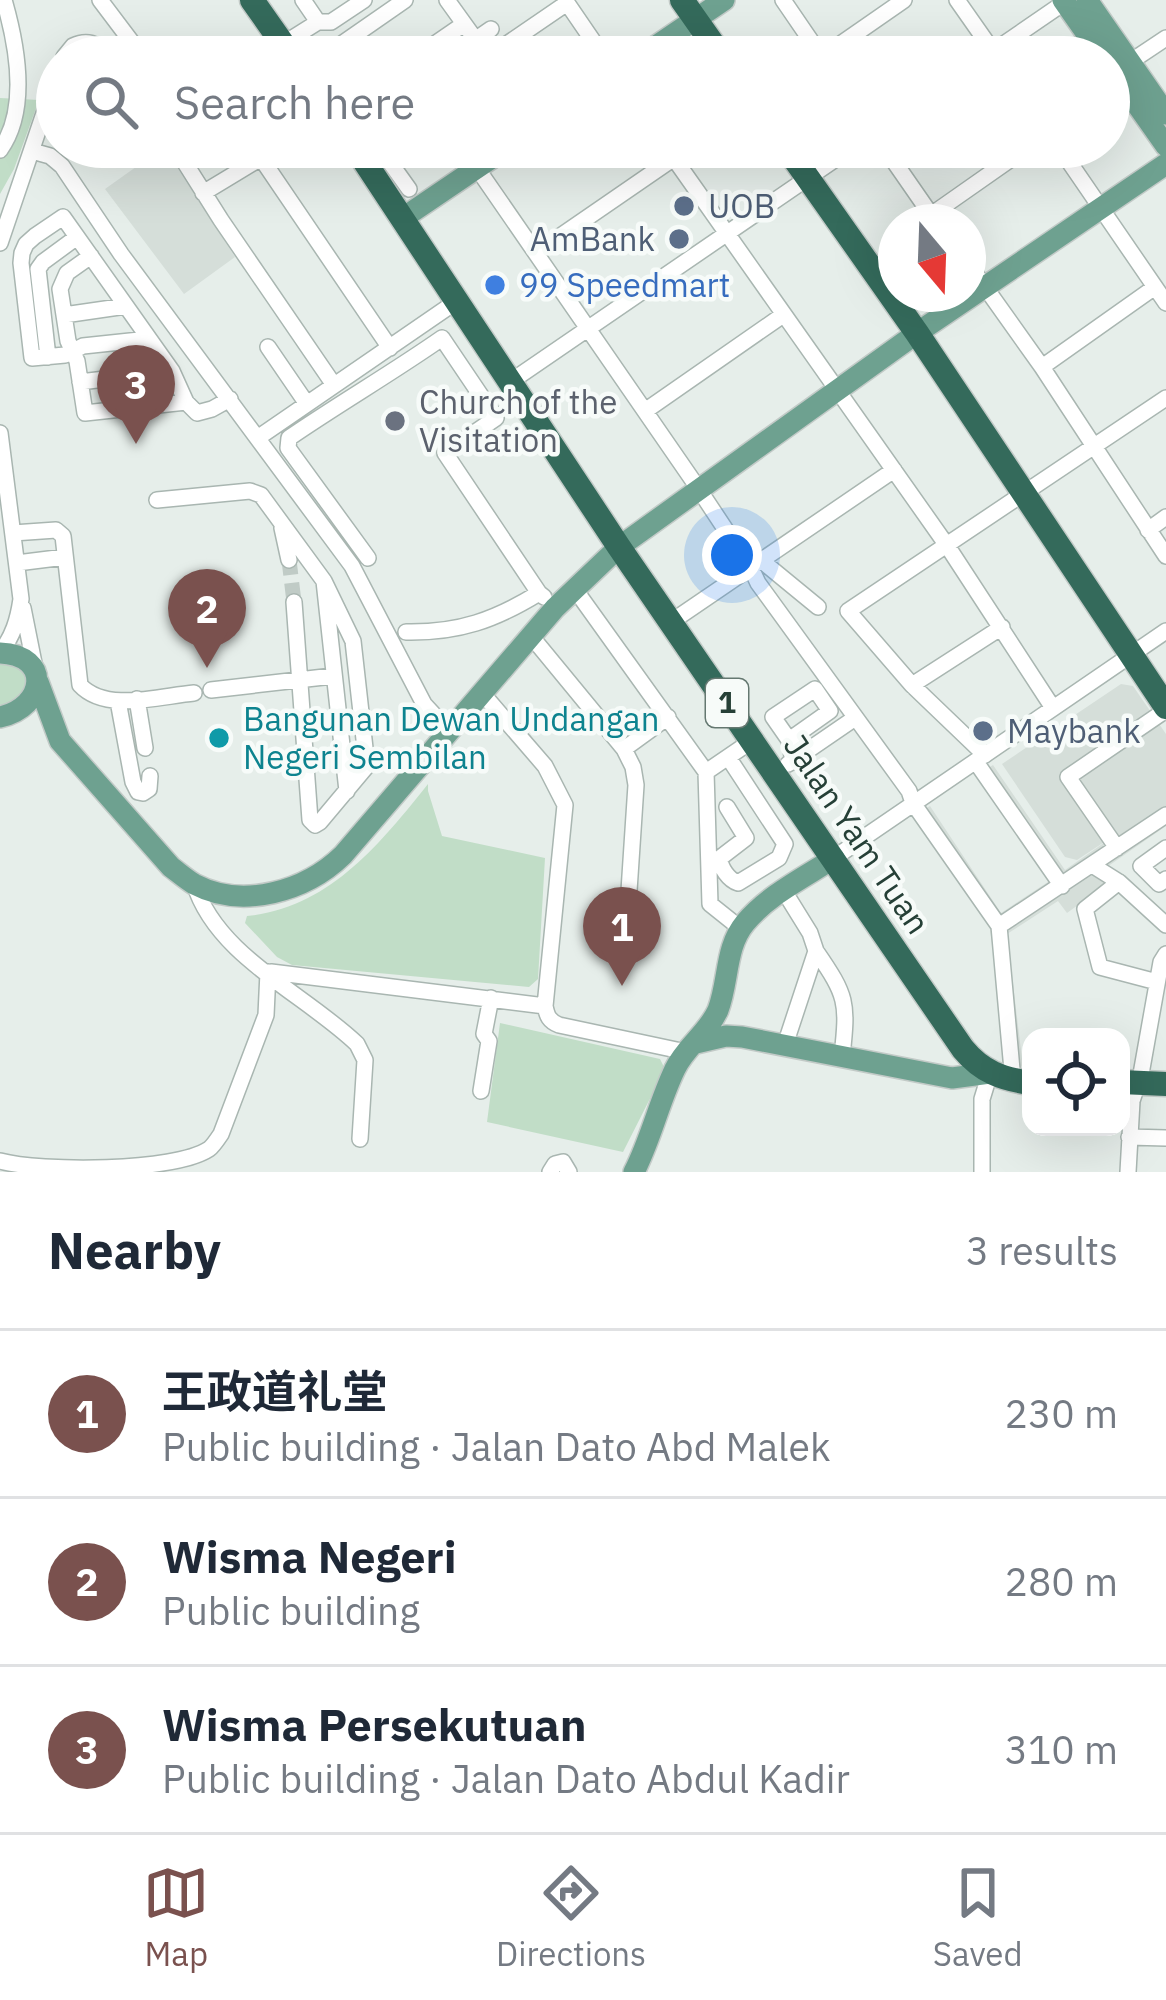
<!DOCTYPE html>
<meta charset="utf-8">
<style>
:root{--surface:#fff;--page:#f6f6f7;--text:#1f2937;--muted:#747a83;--line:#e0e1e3;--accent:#7a514e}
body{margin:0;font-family:"IBM Plex Sans","Noto Sans SC",sans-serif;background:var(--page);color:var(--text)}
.controls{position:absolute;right:36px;bottom:36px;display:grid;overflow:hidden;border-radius:24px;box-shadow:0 12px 48px #0002}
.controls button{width:108px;height:108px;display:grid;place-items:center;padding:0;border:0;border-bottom:3px solid var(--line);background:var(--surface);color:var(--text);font:60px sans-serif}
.compass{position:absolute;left:878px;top:204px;width:108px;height:108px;border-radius:50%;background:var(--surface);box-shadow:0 12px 48px #0002;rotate:161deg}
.you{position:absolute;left:732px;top:555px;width:42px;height:42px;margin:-30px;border:9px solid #fff;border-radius:50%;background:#1a73e8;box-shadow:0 0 0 18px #1a73e833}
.badge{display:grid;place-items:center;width:78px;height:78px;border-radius:50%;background:var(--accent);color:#fff;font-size:39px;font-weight:700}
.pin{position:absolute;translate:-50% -99px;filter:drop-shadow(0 3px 6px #0008)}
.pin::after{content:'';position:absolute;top:63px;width:42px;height:36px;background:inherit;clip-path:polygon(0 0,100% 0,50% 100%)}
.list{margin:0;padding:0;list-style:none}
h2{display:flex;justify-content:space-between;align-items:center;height:156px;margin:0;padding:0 48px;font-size:51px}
h2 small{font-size:39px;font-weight:400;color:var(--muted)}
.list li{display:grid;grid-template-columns:78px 1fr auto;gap:36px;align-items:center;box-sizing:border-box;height:168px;padding:0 48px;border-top:3px solid var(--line)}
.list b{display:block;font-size:45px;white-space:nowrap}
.list p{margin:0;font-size:39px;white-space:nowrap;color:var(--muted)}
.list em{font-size:39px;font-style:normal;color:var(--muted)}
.icon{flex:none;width:66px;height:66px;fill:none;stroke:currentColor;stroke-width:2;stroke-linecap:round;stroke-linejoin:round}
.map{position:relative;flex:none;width:1166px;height:1172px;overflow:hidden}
.search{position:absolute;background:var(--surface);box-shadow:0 12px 48px #0002;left:36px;right:36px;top:36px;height:132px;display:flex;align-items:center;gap:30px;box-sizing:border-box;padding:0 42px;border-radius:66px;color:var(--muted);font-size:45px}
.sheet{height:660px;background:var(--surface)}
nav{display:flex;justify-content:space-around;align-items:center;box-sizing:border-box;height:168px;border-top:3px solid var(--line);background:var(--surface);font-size:33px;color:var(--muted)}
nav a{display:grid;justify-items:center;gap:6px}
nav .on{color:var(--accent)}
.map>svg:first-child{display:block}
.built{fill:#d5ded9}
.green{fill:#c1ddc7}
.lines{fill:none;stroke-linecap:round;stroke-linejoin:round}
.minor-tunnel{stroke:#c0cbc6;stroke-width:15;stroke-dasharray:15 8;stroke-linecap:butt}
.minor-casing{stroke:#a9b6b1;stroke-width:18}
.major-casing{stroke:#c2cac7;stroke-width:24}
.highway-casing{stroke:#c2cac7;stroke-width:27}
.minor{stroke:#fff;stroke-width:15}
.major{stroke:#6ea190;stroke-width:21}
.highway{stroke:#346a5b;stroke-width:24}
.service-dot{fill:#5c6f8a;stroke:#f7fbf9;stroke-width:4.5}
.shop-dot{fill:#3f7fe0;stroke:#f7fbf9;stroke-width:4.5}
.worship-dot{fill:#6b7280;stroke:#f7fbf9;stroke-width:4.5}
.culture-dot{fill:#0f9aa8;stroke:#f7fbf9;stroke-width:4.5}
.labels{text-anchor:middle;stroke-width:9;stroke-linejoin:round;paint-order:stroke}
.shield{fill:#f7fbf9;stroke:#657871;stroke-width:3}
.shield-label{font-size:30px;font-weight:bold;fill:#264037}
.service-label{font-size:33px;fill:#4e5e75;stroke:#f7fbf9;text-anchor:start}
.shop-label{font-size:33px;fill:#366cbe;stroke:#f7fbf9;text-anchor:start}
.worship-label{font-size:33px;fill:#5b616d;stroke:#f7fbf9;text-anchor:start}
.culture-label{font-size:33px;fill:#0d838f;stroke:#f7fbf9;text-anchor:start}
.street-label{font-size:33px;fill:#264037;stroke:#f7fbf9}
</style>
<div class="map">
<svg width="1166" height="1172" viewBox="0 0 1166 1172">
<rect width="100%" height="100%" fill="#e6eeea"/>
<path class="built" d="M164,147L235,257L184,294L105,189Z
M1121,684L1133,686L1166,734V826L1104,869L1111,881L1067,913L1058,901L1007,934L1023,1067L1003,1063L999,997L989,921L916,815L930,806L1001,913L1051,880L979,774L993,765L1065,870L1118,833L1077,860L1065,857L1002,764Z"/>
<path class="green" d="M0,98L39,100L14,169L0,194Z
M0,659H10L28,675L22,699L0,708Z
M428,784V791L442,836L545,858L538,979L529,987L292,965L277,957L245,923L247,916C329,908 380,844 428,784Z
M500,1023L660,1059L665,1069L623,1152L487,1122Z"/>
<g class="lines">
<path class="minor-tunnel" d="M289,560L294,602"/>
<g class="minor-casing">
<path id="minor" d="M100,0L143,57
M303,0L318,22
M447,0L488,57
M565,0L604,57
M783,0L822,57
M957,0L997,57
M475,40L491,29
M283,44L318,22H331L364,0
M64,57L73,46C88,39 99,44 109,57
M323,57L405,0
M416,57L464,24
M488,57L567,3
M822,57L904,0
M985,57L1065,2
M1130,62L1166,38
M175,147L221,220L334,385
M379,147L409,189
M666,147L948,547L1053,708
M884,147L936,222
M1059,147L1166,303
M0,150C29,110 17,45 4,0
M32,151L50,156L62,166L121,254L352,566L424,704L449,731
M477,168L698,488L751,568L758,583L909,791L913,803L999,926L1013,1081
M203,193L261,158L390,348
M931,215L1028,147
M0,243L57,75
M536,253L674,158
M91,256L67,273L60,289L68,341L77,361L85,413L186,402
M968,263L1042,367L1166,556
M64,315L126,306
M149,339L83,346L65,355L32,358L21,263L22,253L26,244L35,236L63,217L172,371L186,402L197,413L212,409L230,399
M268,347L307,404
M48,357L38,269L43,262L77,237
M1042,367L1155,287
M80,382L172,371
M510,382L853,147
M645,411L783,315
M0,433L21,599C18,620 13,636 0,653
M259,437L457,301
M157,500L250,491L261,495L324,581L347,791
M282,528L289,560
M1148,530L1166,517
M13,533L56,530L63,536L80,685C106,713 160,696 194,693
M368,558L288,448L289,438C340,403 392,373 442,338L496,418L445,453L539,593
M762,561L818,607
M17,563L65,557
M574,588L706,772
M294,602L310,820L315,825L320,822L367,766L353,641L324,581
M23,608L36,673
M671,622L894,470
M406,632C459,633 495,620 539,593L544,597
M531,636L624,749L668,717
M912,685L1002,627
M211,690L333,676
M482,693L545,766L565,805L545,1006C547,1016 549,1021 559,1025L686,1052
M137,699L145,748
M118,701L133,782L138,792L143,793L149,789L150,776
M789,740L830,711L815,689L773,717L789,740L793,761
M624,749L633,767L636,785L626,936
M985,755L912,685L848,611L1166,398
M976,762L1062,886
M788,764L855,718
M727,807L746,838L720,858C720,868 729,880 738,883L779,858L785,844L728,757
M1117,848L1068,777L1166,710
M1166,848L1141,866L1159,884L1166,879
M834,858L1166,631
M1092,865L1119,882L1166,925
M1119,882L1085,909L1100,967L1157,982
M194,883C216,956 305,994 357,1044L365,1060L360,1139
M784,891L810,933L816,951L785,1045
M999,926L1166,815
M740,928L710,904L706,772L753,740
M816,951C847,996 848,1002 842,1056
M271,972L545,1006
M481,1091L489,1041L484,1034L491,998
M1129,1137L1166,1138
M0,1161C41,1172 174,1172 209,1149C212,1147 219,1137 221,1134L266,1015L268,972
M550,1172L555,1164L563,1162L569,1172
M982,1172V1099L990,1073
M1128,1172L1132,1101L1141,1074L1161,962L1166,954"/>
</g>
<g class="major-casing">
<path id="major" d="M1063,0L1103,57
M1087,0L1166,114
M640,57L724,0
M1109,65L1166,146
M403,218L508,147
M0,653C52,655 46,707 0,717
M38,682L60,741L171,867C179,873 186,879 194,884C243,910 306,891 343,855L555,608L619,547L917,333L1166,164
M696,1043L726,1036L742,1037L952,1078L990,1073
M634,1172C651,1139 659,1102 675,1069C685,1047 708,1033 718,1010C729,981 725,947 745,923C768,895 805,877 834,858"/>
</g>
<g class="highway-casing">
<path id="highway" d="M252,0L292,57
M682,0L722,57
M355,147L619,547L963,1049C982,1072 1002,1079 1031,1083
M786,147L917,333L1166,707
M1121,1082L1166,1084"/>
</g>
<use href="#minor" class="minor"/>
<use href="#major" class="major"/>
<use href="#highway" class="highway"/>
</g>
<g class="service-dot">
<circle cx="684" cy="206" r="12"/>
<circle cx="679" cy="239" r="12"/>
<circle cx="983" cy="731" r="12"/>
</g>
<circle class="shop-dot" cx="495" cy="285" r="12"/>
<circle class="worship-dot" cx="395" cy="421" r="12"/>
<circle class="culture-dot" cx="219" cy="738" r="12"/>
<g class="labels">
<rect class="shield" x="706" y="679" width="42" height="48" rx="9"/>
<g class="shield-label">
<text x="727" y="713">1</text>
</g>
<g class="service-label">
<text x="708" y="218">UOB</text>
<text x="655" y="251" text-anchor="end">AmBank</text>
<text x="1007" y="743">Maybank</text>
</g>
<g class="shop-label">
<text x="519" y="297">99 Speedmart</text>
</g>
<g class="worship-label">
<text x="419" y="414">Church of the<tspan x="419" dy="38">Visitation</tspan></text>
</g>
<g class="culture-label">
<text x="243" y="731">Bangunan Dewan Undangan<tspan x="243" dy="38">Negeri Sembilan</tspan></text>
</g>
<g class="street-label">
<text transform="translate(857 834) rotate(56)" y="12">Jalan Yam Tuan</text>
</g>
</g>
</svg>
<div class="controls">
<button><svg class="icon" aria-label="locate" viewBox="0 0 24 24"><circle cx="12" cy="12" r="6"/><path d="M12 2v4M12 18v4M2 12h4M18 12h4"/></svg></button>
</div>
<svg class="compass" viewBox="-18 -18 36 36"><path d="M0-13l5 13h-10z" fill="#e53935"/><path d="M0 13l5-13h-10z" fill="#747a83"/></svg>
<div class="you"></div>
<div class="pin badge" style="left:622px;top:986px">1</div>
<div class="pin badge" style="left:207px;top:668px">2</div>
<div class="pin badge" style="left:136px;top:444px">3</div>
<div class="search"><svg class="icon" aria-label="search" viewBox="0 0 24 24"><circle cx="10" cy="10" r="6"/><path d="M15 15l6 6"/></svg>Search here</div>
</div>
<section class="sheet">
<h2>Nearby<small>3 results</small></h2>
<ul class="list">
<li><span class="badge">1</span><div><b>王政道礼堂</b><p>Public building · Jalan Dato Abd Malek</p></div><em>230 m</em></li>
<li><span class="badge">2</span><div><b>Wisma Negeri</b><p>Public building</p></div><em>280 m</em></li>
<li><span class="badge">3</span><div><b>Wisma Persekutuan</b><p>Public building · Jalan Dato Abdul Kadir</p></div><em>310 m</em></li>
</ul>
</section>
<nav>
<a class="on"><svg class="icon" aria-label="map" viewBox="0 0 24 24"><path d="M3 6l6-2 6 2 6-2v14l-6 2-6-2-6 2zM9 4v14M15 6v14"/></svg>Map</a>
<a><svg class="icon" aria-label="directions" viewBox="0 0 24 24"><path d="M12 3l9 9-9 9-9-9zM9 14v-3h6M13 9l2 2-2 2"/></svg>Directions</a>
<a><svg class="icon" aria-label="saved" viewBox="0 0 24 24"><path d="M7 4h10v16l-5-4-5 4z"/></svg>Saved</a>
</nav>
